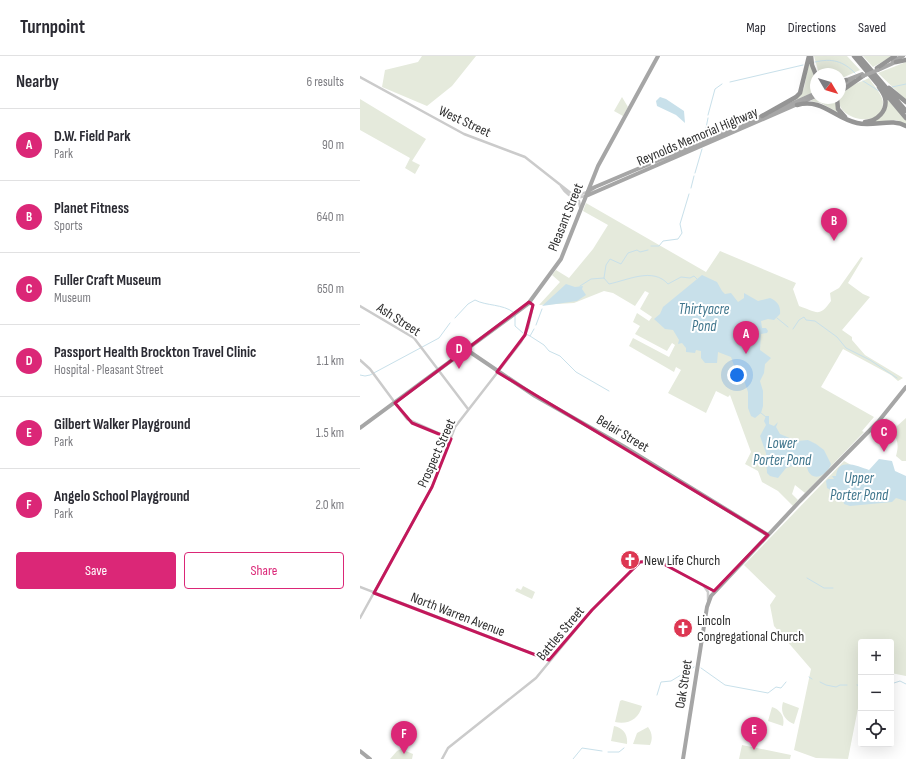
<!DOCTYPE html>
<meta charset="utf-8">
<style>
:root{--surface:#fff;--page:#f2f2f3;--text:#2b2b33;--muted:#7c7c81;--line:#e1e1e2;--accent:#db2777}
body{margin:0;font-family:"Sofia Sans Condensed",sans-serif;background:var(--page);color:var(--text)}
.controls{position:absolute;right:12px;bottom:12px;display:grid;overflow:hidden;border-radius:4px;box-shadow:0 4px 16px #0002}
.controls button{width:36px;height:36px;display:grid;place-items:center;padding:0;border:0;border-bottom:1px solid var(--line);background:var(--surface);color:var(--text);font:20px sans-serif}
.compass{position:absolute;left:450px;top:12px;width:36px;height:36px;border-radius:50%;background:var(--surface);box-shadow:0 4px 16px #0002;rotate:128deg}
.you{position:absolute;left:377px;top:319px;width:14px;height:14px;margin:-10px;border:3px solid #fff;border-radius:50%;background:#1a73e8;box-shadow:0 0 0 6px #1a73e833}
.badge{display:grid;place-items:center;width:26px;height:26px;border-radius:50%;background:var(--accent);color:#fff;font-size:13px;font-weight:700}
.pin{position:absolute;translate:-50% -33px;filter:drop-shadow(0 1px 2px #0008)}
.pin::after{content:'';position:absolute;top:21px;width:14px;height:12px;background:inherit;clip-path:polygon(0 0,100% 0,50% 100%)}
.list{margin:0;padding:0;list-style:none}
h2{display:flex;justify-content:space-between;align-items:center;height:52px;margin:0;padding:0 16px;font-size:17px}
h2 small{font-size:13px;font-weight:400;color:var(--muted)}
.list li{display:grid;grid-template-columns:26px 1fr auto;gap:12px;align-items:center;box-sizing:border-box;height:72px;padding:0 16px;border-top:1px solid var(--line)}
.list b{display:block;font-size:15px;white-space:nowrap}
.list p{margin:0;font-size:13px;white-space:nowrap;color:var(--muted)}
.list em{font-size:13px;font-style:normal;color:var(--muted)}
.actions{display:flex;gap:8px;padding:12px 16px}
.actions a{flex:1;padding:9px 0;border:1px solid var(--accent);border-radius:4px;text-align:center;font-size:14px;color:var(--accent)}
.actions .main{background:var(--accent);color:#fff}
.icon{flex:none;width:22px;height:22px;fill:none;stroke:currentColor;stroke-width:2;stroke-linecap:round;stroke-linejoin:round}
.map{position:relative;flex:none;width:546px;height:703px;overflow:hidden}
header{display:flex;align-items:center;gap:24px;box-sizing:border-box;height:56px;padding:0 20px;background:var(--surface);border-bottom:1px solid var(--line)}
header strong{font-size:19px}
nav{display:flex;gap:22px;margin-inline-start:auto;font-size:14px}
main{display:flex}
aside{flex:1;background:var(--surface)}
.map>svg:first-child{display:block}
.green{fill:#e5eadc}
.water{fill:#c8e0ea}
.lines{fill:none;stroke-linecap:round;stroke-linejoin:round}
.stream{stroke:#c8e0ea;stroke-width:1}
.minor{stroke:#cbcbcb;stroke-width:2.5}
.major{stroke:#a6a6a6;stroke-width:4}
.highway{stroke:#959595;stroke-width:4.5}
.major-bridge{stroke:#a6a6a6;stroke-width:4}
.marked{fill:none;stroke:#c2185b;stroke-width:3;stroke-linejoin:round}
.labels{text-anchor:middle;stroke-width:4;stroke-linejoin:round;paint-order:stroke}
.street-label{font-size:14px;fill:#2e2e2e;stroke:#fff}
.poi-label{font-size:14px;fill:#2e2e2e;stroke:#fff;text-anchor:start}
.water-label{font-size:15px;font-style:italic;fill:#3f758c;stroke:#fff}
</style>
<header>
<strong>Turnpoint</strong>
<nav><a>Map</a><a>Directions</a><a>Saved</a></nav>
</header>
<main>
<aside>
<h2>Nearby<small>6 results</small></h2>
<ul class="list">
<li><span class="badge">A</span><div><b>D.W. Field Park</b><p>Park</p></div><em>90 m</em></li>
<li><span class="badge">B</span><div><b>Planet Fitness</b><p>Sports</p></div><em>640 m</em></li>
<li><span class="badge">C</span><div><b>Fuller Craft Museum</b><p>Museum</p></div><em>650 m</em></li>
<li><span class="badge">D</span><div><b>Passport Health Brockton Travel Clinic</b><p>Hospital · Pleasant Street</p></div><em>1.1 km</em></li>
<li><span class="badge">E</span><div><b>Gilbert Walker Playground</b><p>Park</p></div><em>1.5 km</em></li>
<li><span class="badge">F</span><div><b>Angelo School Playground</b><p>Park</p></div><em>2.0 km</em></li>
</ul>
<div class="actions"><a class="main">Save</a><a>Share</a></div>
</aside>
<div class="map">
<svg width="546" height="703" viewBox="0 0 546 703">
<rect width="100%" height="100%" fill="#fff"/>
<path class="green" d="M62,0H116L92,30L67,50L22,31L25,14L58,6Z
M454,0H487L500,14L480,23V18H459Z
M503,0H533L513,11Z
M450,1L456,20V35L429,47L442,36L444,32Z
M546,6V44L518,17Z
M509,22C513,29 522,38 523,46C523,79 462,59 484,35C490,29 501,26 509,22Z
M262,41L268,51L263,60L254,55Z
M457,42H476V50L481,58L461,47L450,45Z
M0,43L66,83L52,105L60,109L55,118L45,112L50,102L0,74Z
M527,43L546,64V68L536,64L510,67C523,62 527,56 527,43Z
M226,147L346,216L360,195L436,227L433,233L439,250C457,256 459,262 471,245L470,237L479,232L501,201L503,202L488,227L503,238L510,241L482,274L492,281V284L505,299L543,322L538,325L531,319L483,293L461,331L514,361L502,375L504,376L445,437L435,429L432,438L438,444L433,450L418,435L402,426L398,415L385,408L391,396L370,339L368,341L356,335L346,357L308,337L321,314L316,311L314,316L269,290L273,282L309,301L315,289L312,287L307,295L275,278L280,270L273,266L277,257L289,265L292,261L280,253L289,237L285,235L275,250L253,237L244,235L214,247L179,249L200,226L192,219L196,214L209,222L233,193L248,169L223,155Z
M526,362L537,370L546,362V405H542L536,400C541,383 534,377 522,367Z
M484,405L546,440V620L531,617V586H501V637L488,703L456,702L434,694L451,613L414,570L410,549L416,540L384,509Z
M163,530L175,536L172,543L155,535L157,532L161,534Z
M262,644L282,650C279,663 268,669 255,666L260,645Z
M423,646L439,652L434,668C424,664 420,656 423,646Z
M412,651C421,654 425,661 423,670L408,665Z
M254,670C263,672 268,678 267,688L251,685Z
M288,671C292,676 293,683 290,689L273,688L277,677Z
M382,689L431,699L430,703H379Z
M41,693L53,698L52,703H30L37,695Z"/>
<path class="water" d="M300,41L306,43L324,55L325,67L316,59L297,50L296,45Z
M342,219L357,226L362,235L365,238L371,237L378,246L384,242V237L398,245L410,242C417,245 421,250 420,258L414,264L408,263L401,265L402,272H406L408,275L407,277L401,278L400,294L411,302L405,308L404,317L400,325L403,335V350L401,357L395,362L391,360L388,352V336L384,324L381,318L376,315L371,301L358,296L357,307H345L341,302V295L336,294L335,297L326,296V292L322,287L318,288L319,284L313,274L305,273L294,263L300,258L303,251Z
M206,228L215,231L223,230L222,233L226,239L217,245L182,250Z
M406,360H409V368L414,370L418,366L416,371L420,378L437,385L448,384L456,388L464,394L471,408C467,421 450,427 447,411L441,407L426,412L418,422L410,420L407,417L406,397L400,380L406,369L404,365Z
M519,403L532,405L535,415L546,420V445L536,442L532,446L490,450L484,448L483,441L467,432L466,425L468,423H474L472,420H476C478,401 497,410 509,414Z"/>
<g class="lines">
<path class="stream" d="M455,6C472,2 483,5 495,17
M503,25L519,35
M370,26L443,9
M532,31L546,28
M348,59L355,33L362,28
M346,72L348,62
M335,117L342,93
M331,132L334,120
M291,190H299L303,185L318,183L322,177L320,168L329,138
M244,222L246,209L250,203L261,208L268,197L277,194L280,196L288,194
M220,230L231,223L244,222L249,228C268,224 293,211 308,228L321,221L330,222L334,220L337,223
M155,259V270L163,277
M95,262L108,248L115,244C126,250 143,248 153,256
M417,262L428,271
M176,269L182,253
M433,273L439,264L444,261L446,264L455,265L477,281L486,292L510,304L537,322
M166,278L170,280L174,273
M170,280L184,289L189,295L200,300L216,316L249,335
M0,319L5,320L10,319L79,282L90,267
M401,357L406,361
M447,522L464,532H473
M341,612L365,629L408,637L416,631L421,632L426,626
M449,621L452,623
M460,626L466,629L476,631L480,629H487
M531,628L540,625L546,628
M497,629L501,630
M297,639L301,626L311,625L334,611
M248,696H259L264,692
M213,703L222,692L242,695"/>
<path class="minor" d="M0,21L104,78L165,101L212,138L218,139L227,136
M201,130C207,140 214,144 225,140
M216,142L219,145L220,151
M0,250L54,282L108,353
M0,304L10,313L47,363L91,383
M344,530L348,536V544
M0,531L189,604
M0,562L72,431L95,371L161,286L168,272L173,249L169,246
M82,703L88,692L176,622L232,554L280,506L290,503L298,505L354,535"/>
<path class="major" d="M533,5L543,0
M518,14L538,5
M484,25L502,18
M480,30L494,24
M411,57L456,37
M228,135L235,131L405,59
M226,140L456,40
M107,294L175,340L263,390L408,479
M0,372L168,248L201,203L238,110L298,0
M0,695L10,703
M323,703L347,551L351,540L440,445L518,366L546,331"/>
<path class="highway" d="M451,0L452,9L456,19
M494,0L546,62
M499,0L546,55
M536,6L546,4
M517,12L535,0
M480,27L486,24
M529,32L546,46
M480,36L503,20
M477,42L478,53L485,61
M437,49C462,42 474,62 497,67C513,71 533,62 546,70
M402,60L436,41L440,37L449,0
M505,66C517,65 528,55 525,42C524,38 521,34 519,31"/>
<path class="major-bridge" d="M503,20L518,14"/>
</g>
<path class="marked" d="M169,246L173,249L165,279L137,316L408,479L354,535L298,505L280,506L232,554L189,604L14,537L72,431L91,383L52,367L35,347Z"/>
<defs>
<g id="church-disc" transform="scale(1)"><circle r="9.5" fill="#dd3752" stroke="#fff"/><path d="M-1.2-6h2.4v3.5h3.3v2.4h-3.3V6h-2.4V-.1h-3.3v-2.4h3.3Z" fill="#fff"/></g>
</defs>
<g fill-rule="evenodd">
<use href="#church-disc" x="270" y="504"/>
<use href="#church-disc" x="323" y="572"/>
</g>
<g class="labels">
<g class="street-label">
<text transform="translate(105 65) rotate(25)" y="5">West Street</text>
<text transform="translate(337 80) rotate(-23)" y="5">Reynolds Memorial Highway</text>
<text transform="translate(205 161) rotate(-68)" y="5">Pleasant Street</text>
<text transform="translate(39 263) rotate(33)" y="5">Ash Street</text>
<text transform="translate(263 377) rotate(31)" y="5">Belair Street</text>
<text transform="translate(76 397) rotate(-66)" y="5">Prospect Street</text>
<text transform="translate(98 558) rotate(21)" y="5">North Warren Avenue</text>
<text transform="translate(200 577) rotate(-50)" y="5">Battles Street</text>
<text transform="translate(323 628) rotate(-81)" y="5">Oak Street</text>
</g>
<g class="poi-label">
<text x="284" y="509">New Life Church</text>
<text x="337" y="569">Lincoln<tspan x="337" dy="16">Congregational Church</tspan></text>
</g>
<g class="water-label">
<text x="344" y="258">Thirtyacre<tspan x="344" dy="17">Pond</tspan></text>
<text x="422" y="392">Lower<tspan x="422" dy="17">Porter Pond</tspan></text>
<text x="499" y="427">Upper<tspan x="499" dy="17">Porter Pond</tspan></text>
</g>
</g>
</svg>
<div class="controls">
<button>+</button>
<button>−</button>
<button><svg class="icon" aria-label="locate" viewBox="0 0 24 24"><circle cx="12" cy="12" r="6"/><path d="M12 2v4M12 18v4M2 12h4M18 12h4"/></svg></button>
</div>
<svg class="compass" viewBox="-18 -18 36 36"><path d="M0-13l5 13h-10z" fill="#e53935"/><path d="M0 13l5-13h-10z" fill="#7c7c81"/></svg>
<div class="you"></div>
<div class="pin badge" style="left:386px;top:298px">A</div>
<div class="pin badge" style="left:474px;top:185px">B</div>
<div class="pin badge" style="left:524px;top:396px">C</div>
<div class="pin badge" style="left:99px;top:313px">D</div>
<div class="pin badge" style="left:394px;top:694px">E</div>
<div class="pin badge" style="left:44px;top:698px">F</div>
</div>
</main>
